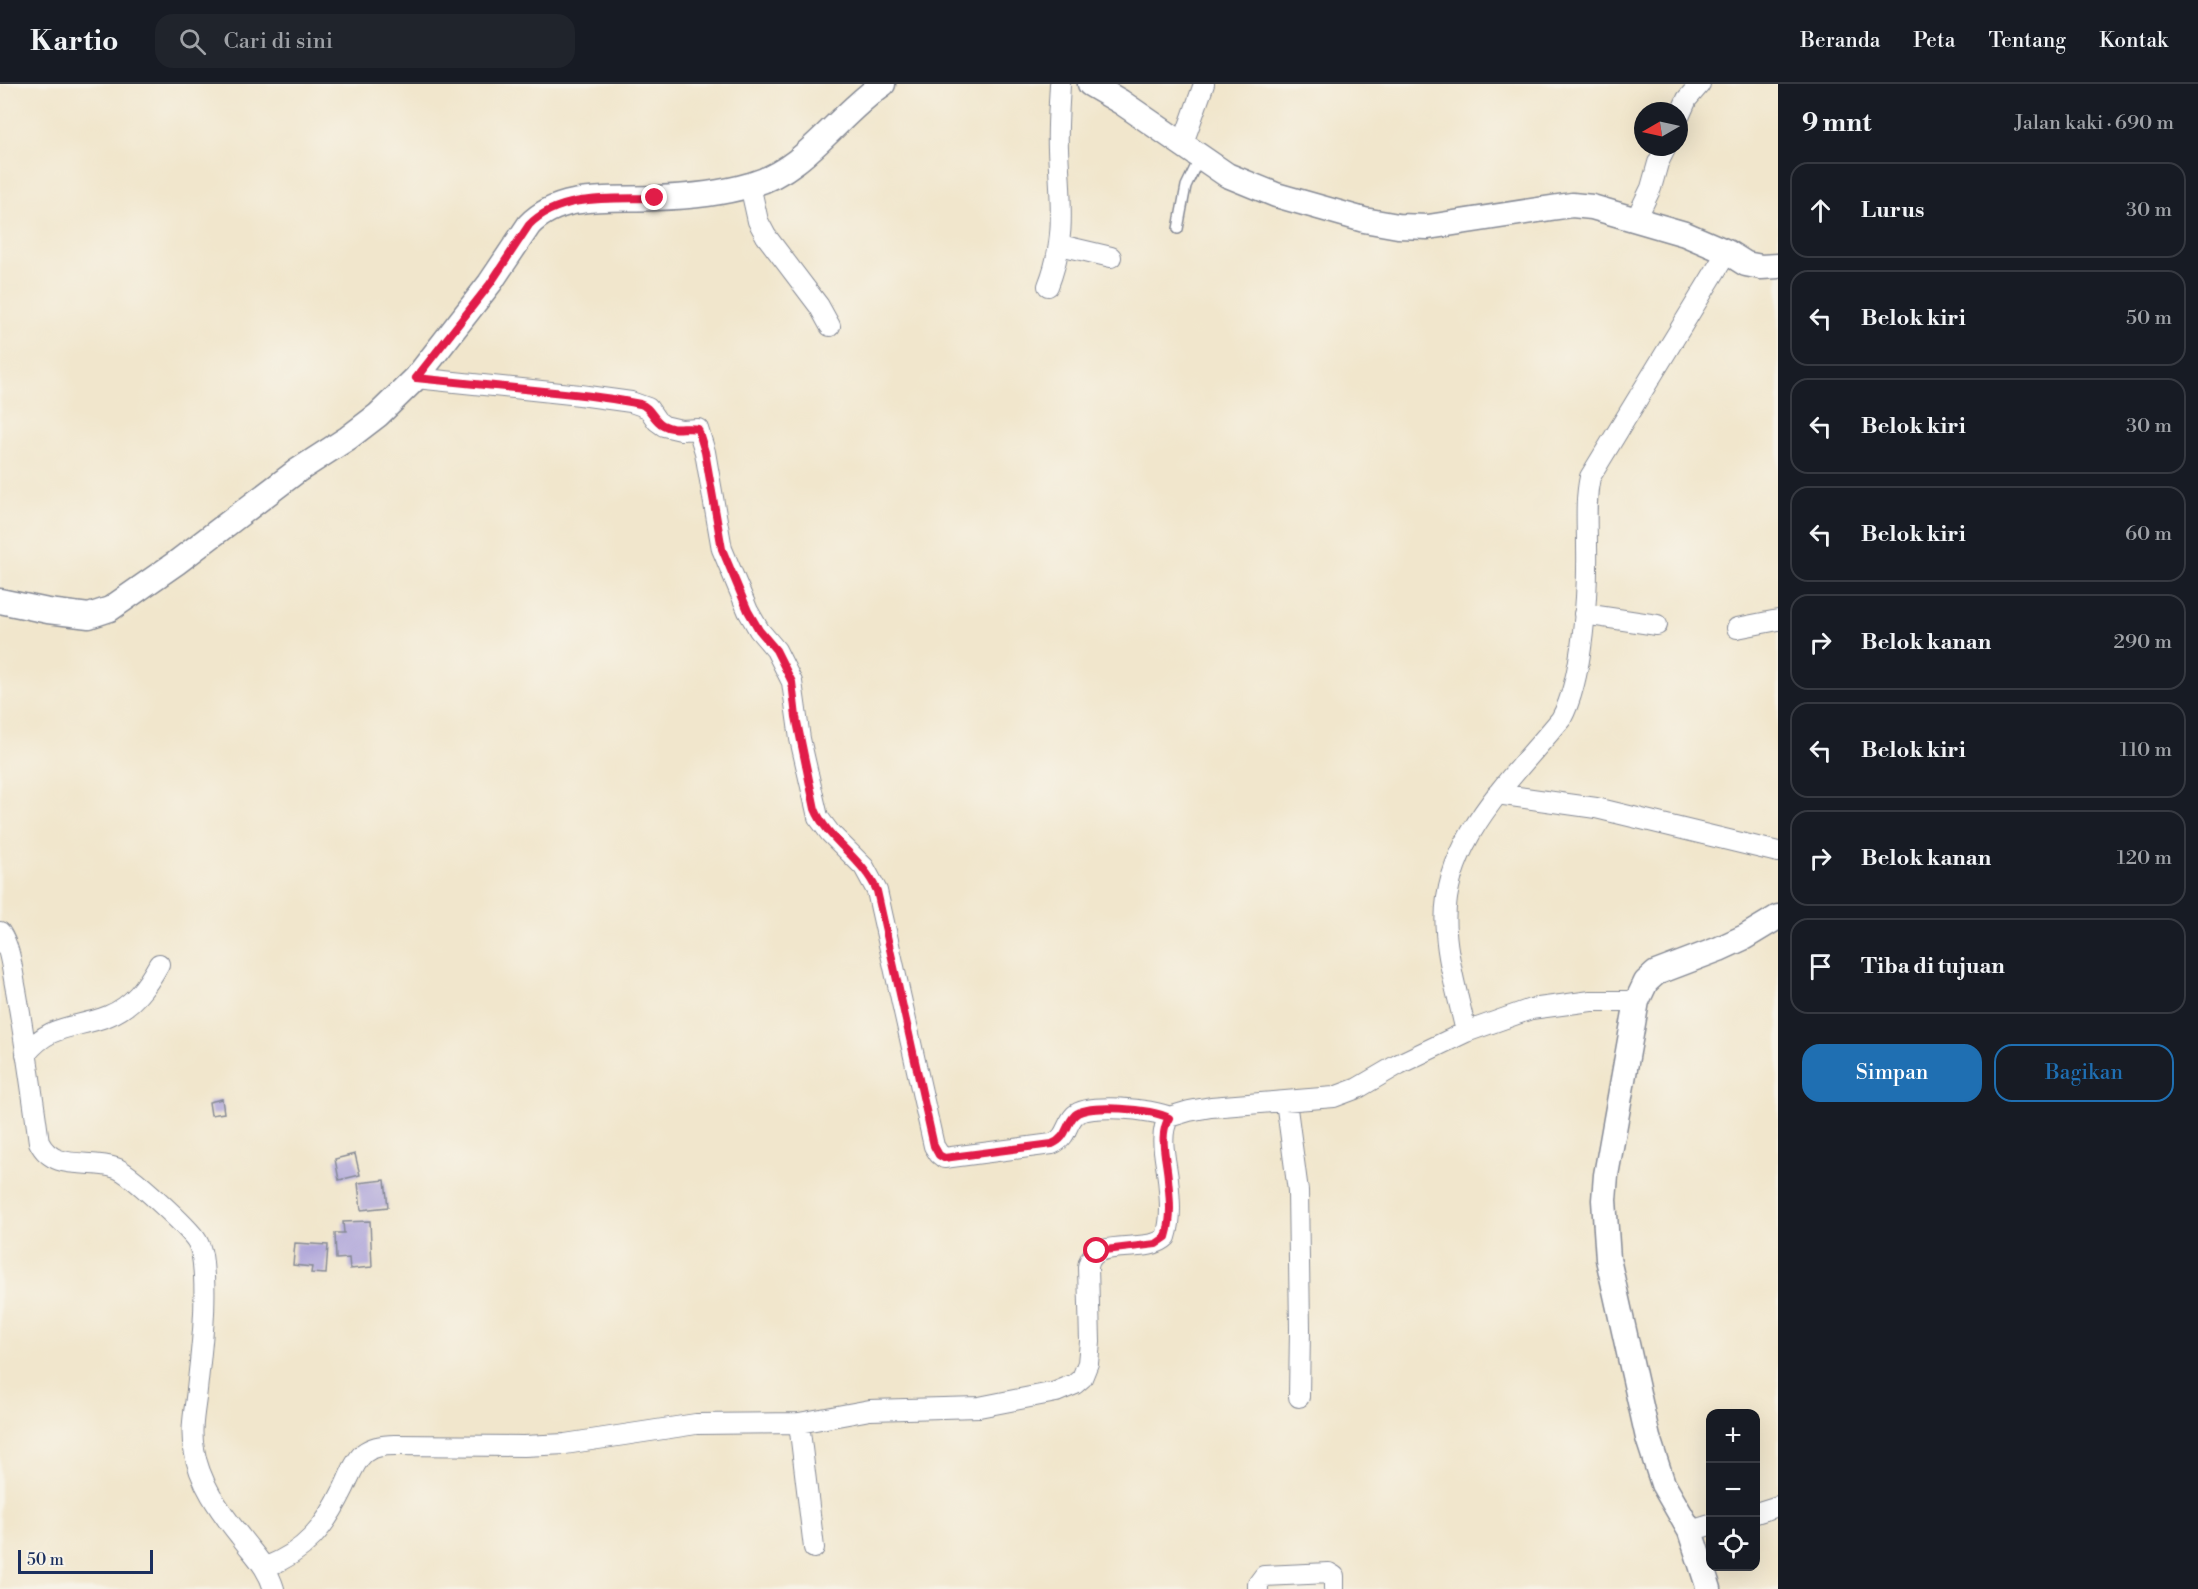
<!DOCTYPE html>
<html lang="id">
<meta charset="utf-8">
<style>
:root{--surface:#171b24;--page:#20242c;--text:#f1f3f6;--muted:#9ea1a6;--line:#363941;--accent:#1f6fb2}
body{margin:0;font-family:"Libre Bodoni",serif;background:var(--page);color:var(--text)}
.controls{position:absolute;right:18px;bottom:18px;display:grid;overflow:hidden;border-radius:12px;box-shadow:0 6px 24px #0002}
.controls button{width:54px;height:54px;display:grid;place-items:center;padding:0;border:0;border-bottom:2px solid var(--line);background:var(--surface);color:var(--text);font:30px sans-serif}
.compass{position:absolute;left:1634px;top:18px;width:54px;height:54px;border-radius:50%;background:var(--surface);box-shadow:0 6px 24px #0002;rotate:261deg}
.scale{position:absolute;left:18px;bottom:15px;width:135px;box-sizing:border-box;padding-left:6px;border:3px solid #1b2f5e;border-top:0;font-size:16px;line-height:21px;white-space:nowrap;color:#1b2f5e;-webkit-text-stroke:4px #f7f3e8;paint-order:stroke}
.stop{position:absolute;width:18px;height:18px;margin:-14px;border:4px solid #e11d48;border-radius:50%;background:#fff}
.stop.end{background:#e11d48;border-color:#fff;box-shadow:0 2px 6px #0008}
.list{margin:0;padding:0;list-style:none}
h2{display:flex;justify-content:space-between;align-items:center;height:78px;margin:0;padding:0 24px;font-size:26px}
h2 small{font-size:20px;font-weight:400;color:var(--muted)}
.list li{display:grid;grid-template-columns:39px 1fr auto;gap:18px;align-items:center;box-sizing:border-box;height:96px;margin:0 12px 12px;padding:0 12px;border:2px solid var(--line);border-radius:18px}
.list b{display:block;font-size:22px;white-space:nowrap}
.list em{font-size:20px;font-style:normal;color:var(--muted)}
.actions{display:flex;gap:12px;padding:18px 24px}
.actions a{flex:1;padding:14px 0;border:2px solid var(--accent);border-radius:18px;text-align:center;font-size:21px;color:var(--accent)}
.actions .main{background:var(--accent);color:#fff}
.icon{flex:none;width:33px;height:33px;fill:none;stroke:currentColor;stroke-width:2;stroke-linecap:round;stroke-linejoin:round}
.map{position:relative;flex:none;width:1778px;height:1505px;overflow:hidden}
header{display:flex;align-items:center;gap:36px;box-sizing:border-box;height:84px;padding:0 30px;background:var(--surface);border-bottom:2px solid var(--line)}
header strong{font-size:28px}
nav{display:flex;gap:33px;margin-inline-start:auto;font-size:21px}
.search{width:420px;height:54px;background:var(--page);display:flex;align-items:center;gap:15px;box-sizing:border-box;padding:0 21px;border-radius:18px;color:var(--muted);font-size:22px}
main{display:flex}
aside{flex:1;background:var(--surface)}
.map>svg:first-child{display:block}
.building{fill:#b0a7da}
.lines{fill:none;stroke-linecap:round;stroke-linejoin:round}
.service-casing{stroke:#868a95;stroke-width:12}
.minor-casing{stroke:#868a95;stroke-width:22}
.tertiary-casing{stroke:#868a95;stroke-width:27}
.service{stroke:#fff;stroke-width:9}
.minor{stroke:#fff;stroke-width:20}
.tertiary{stroke:#fff;stroke-width:24}
.route{stroke:#e11d48;stroke-width:8}
</style>
<header>
<strong>Kartio</strong>
<div class="search"><svg class="icon" aria-label="search" viewBox="0 0 24 24"><circle cx="10" cy="10" r="6"/><path d="M15 15l6 6"/></svg>Cari di sini</div>
<nav><a>Beranda</a><a>Peta</a><a>Tentang</a><a>Kontak</a></nav>
</header>
<main>
<div class="map">
<svg width="1778" height="1505" viewBox="0 0 1778 1505">
<rect width="100%" height="100%" fill="#f7f3e8"/>
<filter id="ink" filterUnits="userSpaceOnUse"><feTurbulence type="fractalNoise" baseFrequency=".0167" numOctaves="2"/><feDisplacementMap in="SourceGraphic" scale="12" xChannelSelector="R" yChannelSelector="G"/><feConvolveMatrix kernelMatrix="1 2 1 2 8 2 1 2 1" color-interpolation-filters="sRGB"/></filter>
<filter id="wash" filterUnits="userSpaceOnUse"><feTurbulence type="fractalNoise" baseFrequency=".008" numOctaves="4" result="noise"/><feDisplacementMap in="SourceGraphic" scale="24" xChannelSelector="R" yChannelSelector="G"/><feGaussianBlur stdDeviation="1.35" result="paint"/><feColorMatrix in="noise" values="0 0 0 0 0 0 0 0 0 0 0 0 0 0 0 0 0 1.4 0 .05"/><feComposite in="paint" operator="in"/></filter>
<g filter="url(#wash)">
<rect width="100%" height="100%" fill="#f1e6cc"/>
<g id="blocks">
<path class="building" d="M222,1015L224,1029L211,1031L209,1018Z
M355,1070L360,1091L339,1096L335,1075Z
M385,1096L388,1123L361,1126L358,1099Z
M370,1137L372,1183L350,1185L349,1174L336,1175L335,1149H344L343,1138Z
M295,1159L328,1161L326,1190L311,1189L312,1183L293,1181Z"/>
</g>
</g>
<g filter="url(#ink)">
<use href="#blocks" fill-opacity="0" stroke="#868a95" stroke-width="1.5"/>
<g class="lines">
<g class="service-casing">
<path id="service" d="M1178,145L1186,102L1200,73"/>
</g>
<g class="minor-casing">
<path id="minor" d="M1679,33L1687,15L1700,0
M1182,62L1204,0
M750,101L758,137L766,152L819,222L830,242
M1636,135L1651,104L1658,79L1666,63
M1060,161L1111,173
M1048,202C1067,154 1060,115 1058,65C1057,43 1059,22 1060,0
M416,294L580,311L631,318L648,324L657,337L664,342L681,346L698,345L705,368L722,465L748,527L759,546L776,566L792,598L800,655L818,733L830,749L864,783L877,807L934,1062L939,1070L944,1074L1052,1060C1068,1053 1065,1041 1075,1031C1088,1019 1153,1025 1169,1033
M1584,530L1657,541
M1737,544L1778,536
M1497,710L1596,724L1778,768
M0,848C11,865 12,887 16,906C25,956 32,1007 39,1058C54,1089 90,1074 116,1084C129,1088 189,1144 197,1157C203,1167 203,1180 204,1192C206,1231 201,1268 197,1306C195,1325 190,1345 194,1365C199,1398 219,1426 240,1452C254,1471 267,1482 274,1505
M1466,948C1459,915 1448,881 1446,848C1438,761 1510,697 1561,635C1583,596 1588,508 1587,462C1587,438 1585,416 1590,393L1727,168
M26,970C50,939 75,945 108,932C133,922 147,902 159,880
M1286,1017L1298,1107L1300,1245L1299,1313
M799,1339L814,1464
M1756,1429L1778,1422
M1690,1447L1710,1441
M266,1483C305,1468 325,1443 343,1406C349,1394 354,1378 364,1369C373,1362 385,1361 395,1361L524,1362L565,1360L696,1340L799,1339L870,1326L979,1323L1056,1308L1075,1300L1082,1294L1088,1279L1090,1258L1088,1183C1092,1151 1147,1172 1166,1153C1172,1134 1170,1115 1168,1095C1166,1076 1158,1051 1169,1033L1189,1027L1211,1023L1334,1013L1358,1004L1399,980L1466,948L1531,925L1591,917H1637
M1258,1505V1500L1264,1492L1329,1489L1334,1492V1505"/>
</g>
<g class="tertiary-casing">
<path id="tertiary" d="M1090,0L1121,18L1227,91L1276,111L1364,136L1398,142L1428,143L1551,124L1572,121L1592,123L1685,150L1727,168L1746,180L1761,183L1778,182
M0,517L48,527L89,532L110,525L176,479L297,387L348,354L378,331L416,294L490,199L529,141C560,108 613,116 655,114C686,113 720,110 750,101C806,86 837,31 883,0
M1709,1505L1690,1447L1663,1400L1648,1354L1608,1175L1604,1116L1606,1091L1637,917L1646,898L1656,889L1719,865L1745,853L1778,833"/>
</g>
<use href="#service" class="service"/>
<use href="#minor" class="minor"/>
<use href="#tertiary" class="tertiary"/>
</g>
</g>
<g class="lines" filter="url(#ink)">
<path class="route" d="M655,114C614,115 560,109 529,141L490,200L416,294C459,298 501,303 544,307C576,310 609,313 640,320C651,323 653,336 663,341C675,348 686,342 698,345L705,368L722,465L748,527L759,546L776,566L792,598L796,633L815,725C828,757 863,774 877,807L934,1062L939,1071L944,1074L1052,1060C1068,1053 1065,1041 1075,1031C1088,1019 1153,1025 1169,1034C1158,1051 1167,1076 1168,1095C1170,1115 1172,1134 1166,1153L1156,1160L1097,1167"/>
</g>
</svg>
<div class="controls">
<button>+</button>
<button>−</button>
<button><svg class="icon" aria-label="locate" viewBox="0 0 24 24"><circle cx="12" cy="12" r="6"/><path d="M12 2v4M12 18v4M2 12h4M18 12h4"/></svg></button>
</div>
<svg class="compass" viewBox="-18 -18 36 36"><path d="M0-13l5 13h-10z" fill="#e53935"/><path d="M0 13l5-13h-10z" fill="#9ea1a6"/></svg>
<div class="scale">50 m</div>
<div class="stop" style="left:1097px;top:1167px"></div>
<div class="stop end" style="left:655px;top:114px"></div>
</div>
<aside>
<h2>9 mnt<small>Jalan kaki · 690 m</small></h2>
<ul class="list">
<li><svg class="icon" aria-label="ahead" viewBox="0 0 24 24"><path d="M12 20V5M6 11l6-6 6 6"/></svg><div><b>Lurus</b></div><em>30 m</em></li>
<li><svg class="icon" aria-label="left" viewBox="0 0 24 24"><path d="M17 20v-9H6M10 6l-5 5 5 5"/></svg><div><b>Belok kiri</b></div><em>50 m</em></li>
<li><svg class="icon" aria-label="left" viewBox="0 0 24 24"><path d="M17 20v-9H6M10 6l-5 5 5 5"/></svg><div><b>Belok kiri</b></div><em>30 m</em></li>
<li><svg class="icon" aria-label="left" viewBox="0 0 24 24"><path d="M17 20v-9H6M10 6l-5 5 5 5"/></svg><div><b>Belok kiri</b></div><em>60 m</em></li>
<li><svg class="icon" aria-label="right" viewBox="0 0 24 24"><path d="M7 20v-9h11M14 6l5 5-5 5"/></svg><div><b>Belok kanan</b></div><em>290 m</em></li>
<li><svg class="icon" aria-label="left" viewBox="0 0 24 24"><path d="M17 20v-9H6M10 6l-5 5 5 5"/></svg><div><b>Belok kiri</b></div><em>110 m</em></li>
<li><svg class="icon" aria-label="right" viewBox="0 0 24 24"><path d="M7 20v-9h11M14 6l5 5-5 5"/></svg><div><b>Belok kanan</b></div><em>120 m</em></li>
<li><svg class="icon" aria-label="arrive" viewBox="0 0 24 24"><path d="M6 21V4h12l-3 4 3 4H6"/></svg><div><b>Tiba di tujuan</b></div></li>
</ul>
<div class="actions"><a class="main">Simpan</a><a>Bagikan</a></div>
</aside>
</main>
